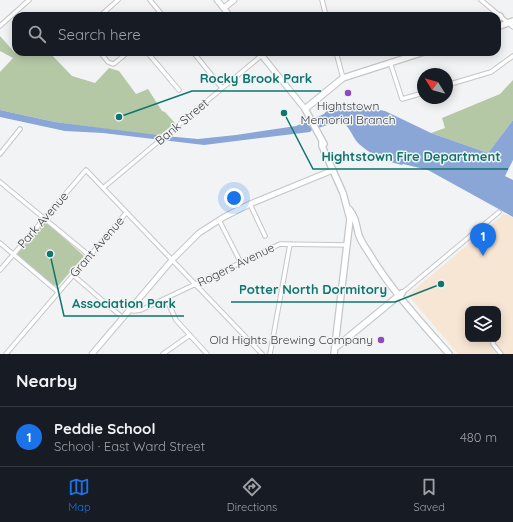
<!DOCTYPE html>
<meta charset="utf-8">
<style>
:root{--surface:#171b24;--page:#242831;--text:#f1f3f6;--muted:#9ea1a6;--line:#363941;--accent:#1a73e8}
body{margin:0;font-family:Quicksand,sans-serif;background:var(--page);color:var(--text)}
.controls{position:absolute;right:12px;bottom:12px;display:grid;overflow:hidden;border-radius:8px;box-shadow:0 2px 10px #0003}
.controls button{width:36px;height:36px;display:grid;place-items:center;padding:0;border:0;border-bottom:1px solid var(--line);background:var(--surface);color:var(--text);font:20px sans-serif}
.compass{position:absolute;left:417px;top:68px;width:36px;height:36px;border-radius:50%;background:var(--surface);box-shadow:0 2px 10px #0003;rotate:307deg}
.you{position:absolute;left:234px;top:198px;width:14px;height:14px;margin:-10px;border:3px solid #fff;border-radius:50%;background:#1a73e8;box-shadow:0 0 0 6px #1a73e833}
.badge{display:grid;place-items:center;width:26px;height:26px;border-radius:50%;background:var(--accent);color:#fff;font-size:13px;font-weight:700}
.pin{position:absolute;translate:-50% -33px;filter:drop-shadow(0 1px 2px #0008)}
.pin::after{content:'';position:absolute;top:21px;width:14px;height:12px;background:inherit;clip-path:polygon(0 0,100% 0,50% 100%)}
.list{margin:0;padding:0;list-style:none}
h2{display:flex;justify-content:space-between;align-items:center;height:52px;margin:0;padding:0 16px;font-size:17px}
h2 small{font-size:13px;font-weight:400;color:var(--muted)}
.list li{display:grid;grid-template-columns:26px 1fr auto;gap:12px;align-items:center;box-sizing:border-box;height:60px;padding:0 16px;border-top:1px solid var(--line)}
.list b{display:block;font-size:15px;white-space:nowrap}
.list p{margin:0;font-size:13px;white-space:nowrap;color:var(--muted)}
.list em{font-size:13px;font-style:normal;color:var(--muted)}
.icon{flex:none;width:22px;height:22px;fill:none;stroke:currentColor;stroke-width:2;stroke-linecap:round;stroke-linejoin:round}
.map{position:relative;flex:none;width:513px;height:354px;overflow:hidden}
.search{position:absolute;background:var(--surface);box-shadow:0 2px 10px #0003;left:12px;right:12px;top:12px;height:44px;display:flex;align-items:center;gap:10px;box-sizing:border-box;padding:0 14px;border-radius:12px;color:var(--muted);font-size:15px}
.sheet{height:112px;background:var(--surface)}
nav{display:flex;justify-content:space-around;align-items:center;box-sizing:border-box;height:56px;border-top:1px solid var(--line);background:var(--surface);font-size:11px;color:var(--muted)}
nav a{display:grid;justify-items:center;gap:2px}
nav .on{color:var(--accent)}
.map>svg:first-child{display:block}
.education{fill:#f7e6d4;fill-rule:evenodd}
.green{fill:#b5c8a6}
.water{fill:#89a6d7}
.lines{fill:none;stroke-linecap:round;stroke-linejoin:round}
.street-casing{stroke:#c5c6c8;stroke-width:5.5}
.secondary-casing{stroke:#c5c6c8;stroke-width:7}
.primary-casing{stroke:#c5c6c8;stroke-width:8}
.street{stroke:#fff;stroke-width:3.5}
.secondary{stroke:#fff;stroke-width:5}
.primary{stroke:#fff;stroke-width:5.5}
.poi-dot{fill:#8f4abe;stroke:#f2f3f5;stroke-width:1.5}
.labels{text-anchor:middle;stroke-width:3;stroke-linejoin:round;paint-order:stroke}
.poi-label{font-size:12px;fill:#3c3d3e;stroke:#f2f3f5}
.street-label{font-size:12px;fill:#3c3d3e;stroke:#f2f3f5}
.leader{fill:none;stroke:#0f766e;stroke-width:1.5}
.callout-dot{fill:#0f766e;stroke:#f2f3f5;stroke-width:1.5}
.callout-label{font-size:13px;text-anchor:middle;font-weight:bold;fill:#0f766e;stroke:#f2f3f5;stroke-width:3;stroke-linejoin:round;paint-order:stroke}
</style>
<div class="map">
<svg width="513" height="354" viewBox="0 0 513 354">
<rect width="100%" height="100%" fill="#f2f3f5"/>
<path class="education" d="M504,214L513,217V354H458L408,295ZM468,309H498V339H468Z"/>
<path class="green" d="M0,36L15,53L49,52L72,76L95,83L109,68L119,71L136,94L148,89L162,111L165,112L175,123L159,136L55,122L0,110V72L13,58L0,51Z
M513,80V120L488,153L431,133L445,128L442,118L500,94Z
M46,222L84,256L58,286L53,285L17,254L40,228L43,223Z"/>
<path class="water" d="M352,105L385,111L431,133L488,153L513,120V160L505,176L513,180V217L428,170L403,164L402,165L398,164C383,160 370,154 359,144C352,137 349,124 340,121L312,130L310,132L204,145L103,133L65,131L0,117V110L55,122L165,136L198,139L236,135L296,126L324,114L328,109L332,106Z"/>
<g class="lines">
<g class="street-casing">
<path id="street" d="M150,0L163,16
M322,0L326,16
M481,0L513,27
M100,16L118,0
M0,26L29,0
M100,52L108,62L113,64L115,63L128,52
M147,52L179,90
M193,52L222,88
M336,52L343,78
M390,62L402,99L423,93
M447,85L491,72L513,56
M0,154L20,129
M0,182L90,256
M103,188L262,55
M250,204L265,236
M219,220L241,263
M0,243L58,292
M0,270L86,170L262,354
M73,275L123,318
M402,293L499,212
M166,298L176,320L207,354
M130,310L134,311L141,310L280,244L347,245
M493,339V344L501,354
M6,354L126,213
M163,354L190,335
M270,354L290,244"/>
</g>
<g class="secondary-casing">
<path id="secondary" d="M217,0L230,16
M224,8L234,0
M259,52L305,109
M92,354L172,260L199,233L224,217L250,204L333,170"/>
</g>
<g class="primary-casing">
<path id="primary" d="M497,21L500,16
M497,27L513,21
M322,141V146L343,193L350,219L334,354
M324,144L305,109L343,78L424,52
M349,209C355,216 356,223 358,232C359,239 365,247 369,253C391,290 421,322 449,354
M335,348L402,293"/>
</g>
<use href="#street" class="street"/>
<use href="#secondary" class="secondary"/>
<use href="#primary" class="primary"/>
</g>
<g class="poi-dot">
<circle cx="348" cy="93" r="4"/>
<circle cx="381" cy="340" r="4"/>
</g>
<g class="labels">
<g class="poi-label">
<text x="348" y="110">Hightstown<tspan x="348" dy="14">Memorial Branch</tspan></text>
<text x="373" y="344" text-anchor="end">Old Hights Brewing Company</text>
</g>
<g class="street-label">
<text transform="translate(182 122) rotate(-40)" y="4">Bank Street</text>
<text transform="translate(43 220) rotate(-49)" y="4">Park Avenue</text>
<text transform="translate(97 247) rotate(-49)" y="4">Grant Avenue</text>
<text transform="translate(236 265) rotate(-26)" y="4">Rogers Avenue</text>
</g>
</g>
<path class="leader" d="M119 117L192 91H321M284 113L313 169H508M441 284L395 302H231M50 254L64 316H184"/>
<g class="callout-dot">
<circle cx="119" cy="117" r="4"/>
<circle cx="284" cy="113" r="4"/>
<circle cx="441" cy="284" r="4"/>
<circle cx="50" cy="254" r="4"/>
</g>
<g class="callout-label">
<text x="256" y="83">Rocky Brook Park</text>
<text x="411" y="161">Hightstown Fire Department</text>
<text x="313" y="294">Potter North Dormitory</text>
<text x="124" y="308">Association Park</text>
</g>
</svg>
<div class="controls">
<button><svg class="icon" aria-label="layers" viewBox="0 0 24 24"><path d="M12 4l9 5-9 5-9-5zM3 14l9 5 9-5"/></svg></button>
</div>
<svg class="compass" viewBox="-18 -18 36 36"><path d="M0-13l5 13h-10z" fill="#e53935"/><path d="M0 13l5-13h-10z" fill="#9ea1a6"/></svg>
<div class="you"></div>
<div class="pin badge" style="left:483px;top:256px">1</div>
<div class="search"><svg class="icon" aria-label="search" viewBox="0 0 24 24"><circle cx="10" cy="10" r="6"/><path d="M15 15l6 6"/></svg>Search here</div>
</div>
<section class="sheet">
<h2>Nearby<small></small></h2>
<ul class="list">
<li><span class="badge">1</span><div><b>Peddie School</b><p>School · East Ward Street</p></div><em>480 m</em></li>
</ul>
</section>
<nav>
<a class="on"><svg class="icon" aria-label="map" viewBox="0 0 24 24"><path d="M3 6l6-2 6 2 6-2v14l-6 2-6-2-6 2zM9 4v14M15 6v14"/></svg>Map</a>
<a><svg class="icon" aria-label="directions" viewBox="0 0 24 24"><path d="M12 3l9 9-9 9-9-9zM9 14v-3h6M13 9l2 2-2 2"/></svg>Directions</a>
<a><svg class="icon" aria-label="saved" viewBox="0 0 24 24"><path d="M7 4h10v16l-5-4-5 4z"/></svg>Saved</a>
</nav>
